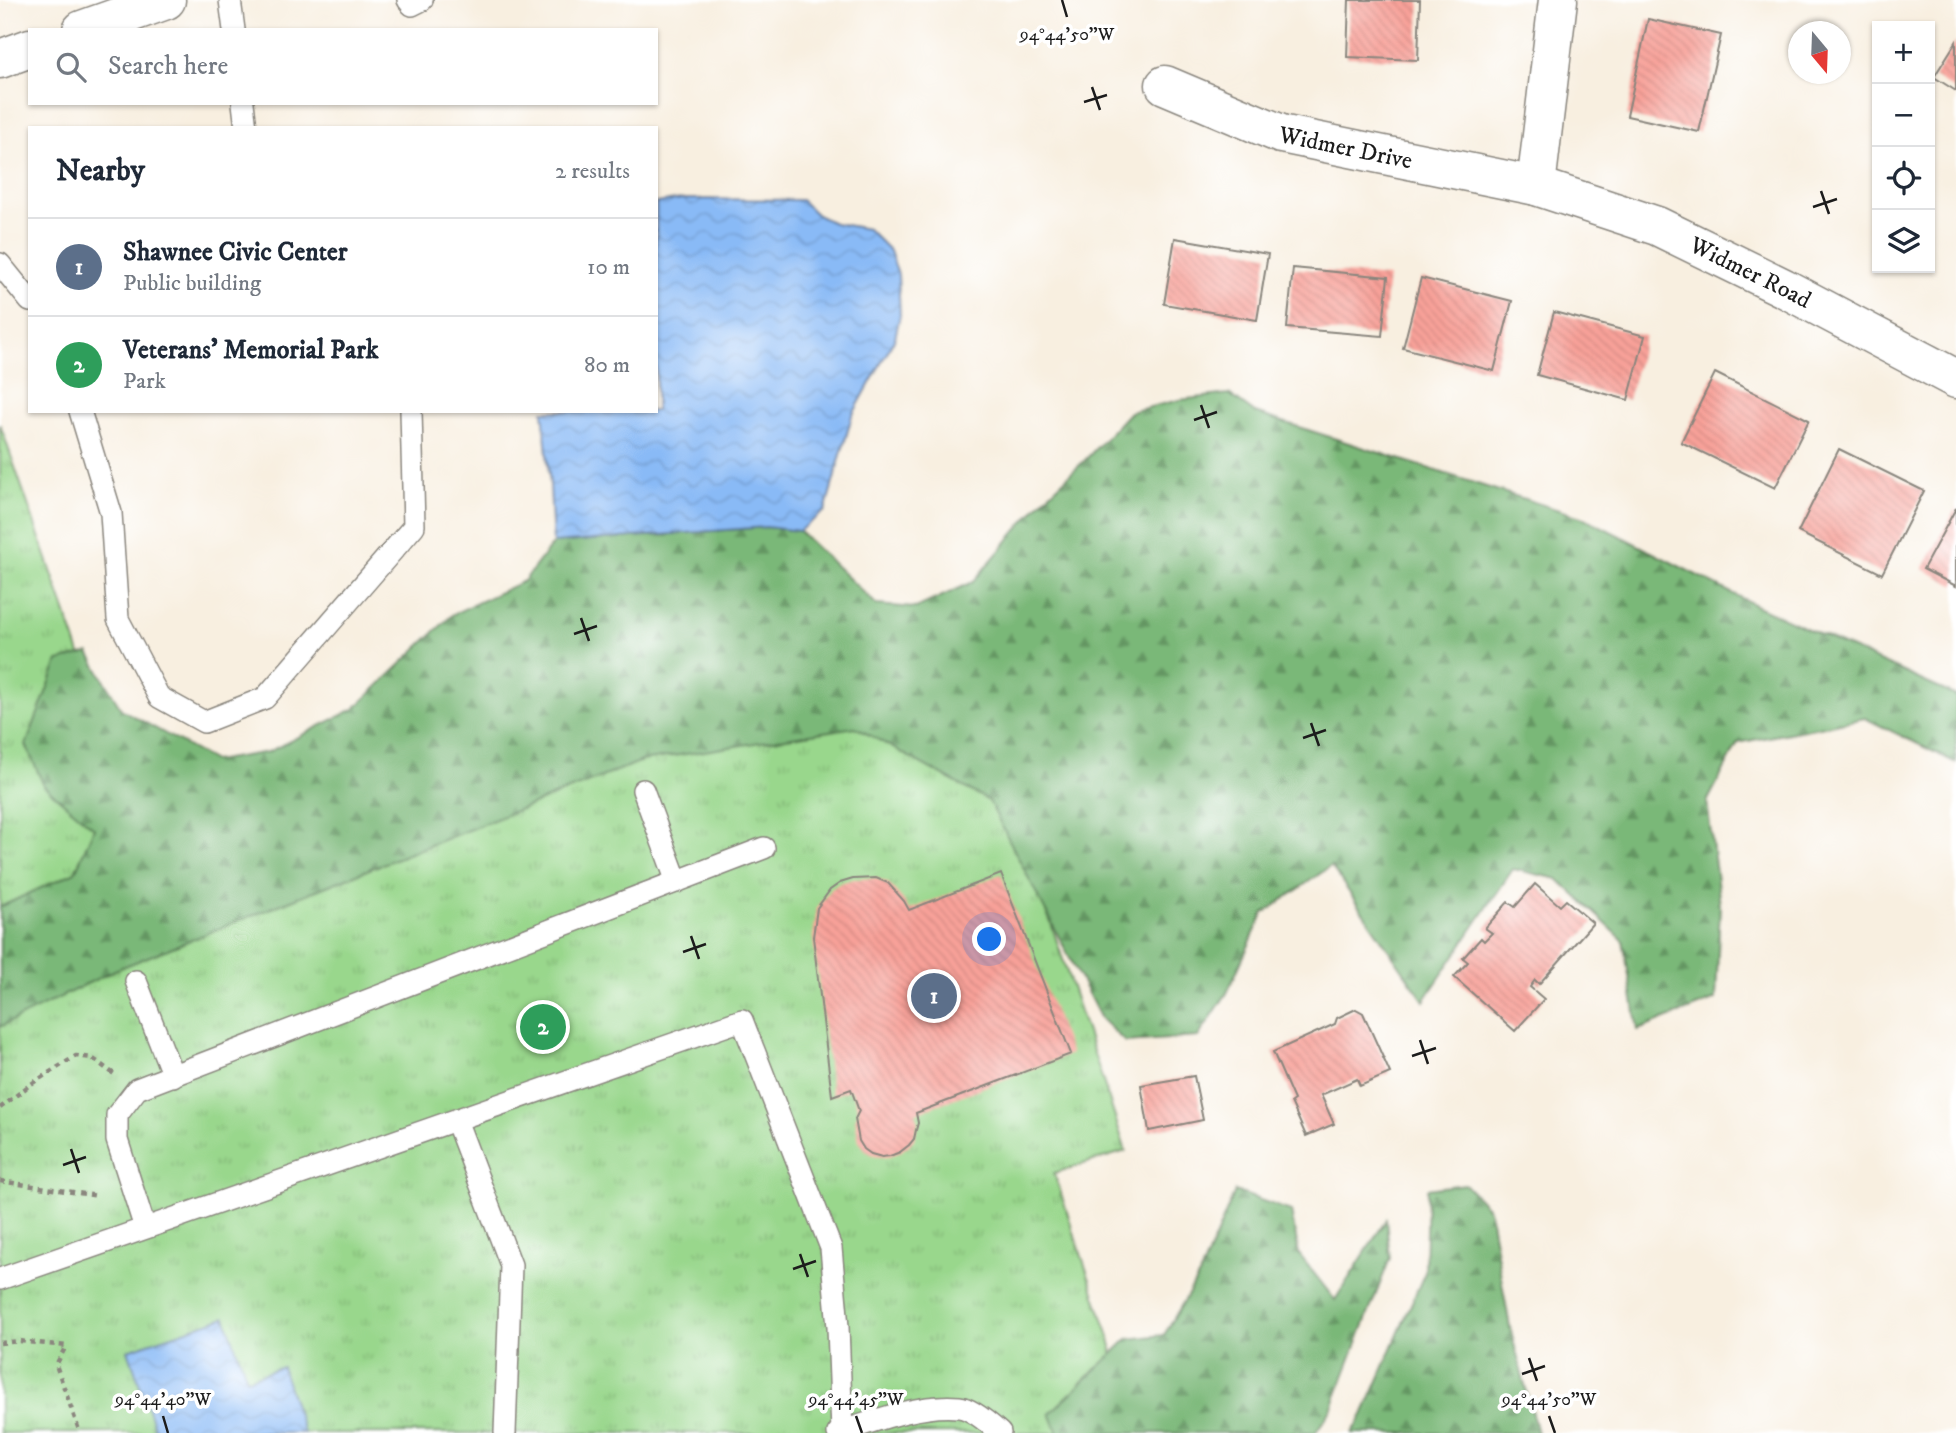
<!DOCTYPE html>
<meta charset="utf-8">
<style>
:root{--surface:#fff;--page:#f2f2f3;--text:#1f2937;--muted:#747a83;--line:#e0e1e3;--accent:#0b8043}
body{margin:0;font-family:"IM FELL DW Pica",serif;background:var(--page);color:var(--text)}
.controls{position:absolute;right:21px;top:21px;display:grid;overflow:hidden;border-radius:0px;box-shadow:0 2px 5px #0004}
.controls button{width:63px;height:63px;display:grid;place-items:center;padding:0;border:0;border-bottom:2px solid var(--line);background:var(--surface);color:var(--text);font:35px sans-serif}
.compass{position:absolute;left:1788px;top:21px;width:63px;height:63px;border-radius:50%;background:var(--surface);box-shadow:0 2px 5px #0004;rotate:161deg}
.you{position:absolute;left:990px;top:940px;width:24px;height:24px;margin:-18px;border:5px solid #fff;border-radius:50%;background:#1a73e8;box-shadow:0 0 0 10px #1a73e833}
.badge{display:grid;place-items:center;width:46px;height:46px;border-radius:50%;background:var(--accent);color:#fff;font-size:23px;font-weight:700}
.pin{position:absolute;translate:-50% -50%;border:4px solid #fff;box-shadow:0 2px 7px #0006}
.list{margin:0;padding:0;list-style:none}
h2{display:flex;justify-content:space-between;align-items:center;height:91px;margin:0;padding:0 28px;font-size:30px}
h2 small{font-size:23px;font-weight:400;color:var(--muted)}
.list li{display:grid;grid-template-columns:46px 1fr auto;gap:21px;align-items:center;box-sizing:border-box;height:98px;padding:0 28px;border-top:2px solid var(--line)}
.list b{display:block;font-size:26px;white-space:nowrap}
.list p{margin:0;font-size:23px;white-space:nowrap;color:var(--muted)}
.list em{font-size:23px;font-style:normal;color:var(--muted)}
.icon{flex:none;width:38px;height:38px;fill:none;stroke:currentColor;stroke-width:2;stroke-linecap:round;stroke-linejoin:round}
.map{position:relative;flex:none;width:1956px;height:1433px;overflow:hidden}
.search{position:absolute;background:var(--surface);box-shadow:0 2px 5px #0004;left:28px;top:28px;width:630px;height:77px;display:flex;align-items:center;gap:18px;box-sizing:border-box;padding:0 24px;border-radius:0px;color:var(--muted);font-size:26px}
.panel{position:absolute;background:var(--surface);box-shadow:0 2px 5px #0004;left:28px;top:126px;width:630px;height:287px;border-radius:0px}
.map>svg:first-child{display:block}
.grass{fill:url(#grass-tufts);stroke:#5a7a54;stroke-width:2}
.forest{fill:url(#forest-firs);stroke:#4b6a4a;stroke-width:2}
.water{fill:url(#water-waves);stroke:#526b89;stroke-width:2}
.building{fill:url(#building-back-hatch)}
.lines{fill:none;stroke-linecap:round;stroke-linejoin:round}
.lane-casing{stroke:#8a867e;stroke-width:24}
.street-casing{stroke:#8a867e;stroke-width:41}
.path{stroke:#8a867e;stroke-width:4.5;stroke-dasharray:5 5;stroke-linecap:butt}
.lane{stroke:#fff;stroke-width:21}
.street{stroke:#fff;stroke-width:38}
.ticks{fill:none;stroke:#1c1c1c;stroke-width:2.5}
.labels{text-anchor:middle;stroke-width:7;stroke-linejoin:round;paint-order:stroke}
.street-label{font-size:24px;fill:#1c1c1c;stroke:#fff}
.ticks-label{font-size:18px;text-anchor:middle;fill:#1c1c1c;stroke:#fff;stroke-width:7;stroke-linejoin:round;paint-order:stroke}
</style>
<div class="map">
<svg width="1956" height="1433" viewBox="0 0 1956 1433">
<defs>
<pattern id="grass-tufts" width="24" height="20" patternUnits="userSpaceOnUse" patternTransform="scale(1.75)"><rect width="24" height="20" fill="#99d78c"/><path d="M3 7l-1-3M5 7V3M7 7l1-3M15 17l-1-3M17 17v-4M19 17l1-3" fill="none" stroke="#83b878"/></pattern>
<pattern id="forest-firs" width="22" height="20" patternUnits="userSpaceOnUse" patternTransform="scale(1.75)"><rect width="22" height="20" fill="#7ab878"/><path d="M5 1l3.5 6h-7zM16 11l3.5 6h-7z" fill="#639562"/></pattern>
<pattern id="water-waves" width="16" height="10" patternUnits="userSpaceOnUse" patternTransform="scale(1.75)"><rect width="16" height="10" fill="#89baf6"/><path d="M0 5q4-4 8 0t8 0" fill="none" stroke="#769fd2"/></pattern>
<pattern id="building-back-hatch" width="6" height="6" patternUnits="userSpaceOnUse" patternTransform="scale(1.75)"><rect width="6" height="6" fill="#f8a199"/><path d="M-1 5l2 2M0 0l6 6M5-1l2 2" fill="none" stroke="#d48a83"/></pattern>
</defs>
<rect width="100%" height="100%" fill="#fff"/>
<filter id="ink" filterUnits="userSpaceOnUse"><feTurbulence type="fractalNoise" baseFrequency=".0143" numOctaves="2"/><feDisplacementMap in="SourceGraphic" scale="14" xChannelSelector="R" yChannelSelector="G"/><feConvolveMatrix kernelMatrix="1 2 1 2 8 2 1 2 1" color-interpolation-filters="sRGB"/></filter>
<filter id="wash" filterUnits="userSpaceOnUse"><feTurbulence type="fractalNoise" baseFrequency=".00686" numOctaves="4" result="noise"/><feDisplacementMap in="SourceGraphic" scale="28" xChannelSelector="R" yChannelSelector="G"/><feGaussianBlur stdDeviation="1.57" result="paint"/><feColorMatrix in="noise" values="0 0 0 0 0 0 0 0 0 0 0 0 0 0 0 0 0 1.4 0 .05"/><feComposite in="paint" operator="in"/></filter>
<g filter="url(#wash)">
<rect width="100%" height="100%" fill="#f8efe0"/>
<path class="grass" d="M0,424L167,904L954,629L1126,1151L1054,1173L1112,1346L1107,1433H0Z"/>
<path class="forest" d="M1229,394L1255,413L1587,519L1757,606L1956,696V763L1865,718L1738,743L1707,802L1720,905L1716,999L1638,1030L1623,940L1558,879L1513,869L1424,1001L1331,866L1263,914L1227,993L1198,1037L1125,1042L1101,1019L989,801L855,727L642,761L115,970L0,1027V907L75,872L94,828L44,786L26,745L58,661L89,653L121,709L214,761L268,752L354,709L453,614L524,581L553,543L766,527L799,531L877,605L916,608L973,582L1040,503L1086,459L1130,412L1179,400Z
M1465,1184L1489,1209L1510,1327L1537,1433H1352L1363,1415L1425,1272L1427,1189Z
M1235,1191L1291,1211L1299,1254L1335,1300L1386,1220L1390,1258L1331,1410L1315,1433H1058L1050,1413L1128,1339L1164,1335L1200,1274Z"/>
<path class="water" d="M682,199L801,200L817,215L834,223L868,229L890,251L898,275L900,315L895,338L852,416L825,511L799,531L766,527L553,543L550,486L543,411H656V203Z
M225,1317L247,1379L282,1367L304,1433H156L128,1350Z"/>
<g id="blocks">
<path class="building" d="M1349,0H1420L1418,60L1347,57Z
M1648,19L1721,35L1699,132L1627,116Z
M1956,42V91L1934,77Z
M1175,238L1268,254L1257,320L1164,304Z
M1293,268L1388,277L1382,336L1287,328Z
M1421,278L1512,301L1494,371L1403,348Z
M1554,312L1645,336L1628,400L1537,375Z
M1715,373L1809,420L1775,488L1681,442Z
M1839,449L1924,491L1882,574L1798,532Z
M1956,508V586L1923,569Z
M1001,874L1071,1054L916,1113L918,1123L916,1130L914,1139L909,1145L900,1152L890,1156L882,1157L871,1154L864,1149L859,1141L855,1119L859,1111L851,1089L832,1096L813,937L817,908L830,890L840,883L853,879L876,878L888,883L904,901L909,910Z
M1535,884L1560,906L1566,900L1593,923L1539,984L1535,980L1530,987L1544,999L1515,1031L1454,977L1468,962L1463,958L1481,938L1484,941L1492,933L1485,928L1508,902L1515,907Z
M1356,1009L1363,1013L1390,1073L1360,1086L1357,1079L1321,1095L1334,1124L1306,1136L1291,1102L1294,1100L1273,1052L1335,1024L1337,1018Z
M1194,1076L1203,1120L1149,1131L1141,1085Z"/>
</g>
</g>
<g filter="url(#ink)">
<use href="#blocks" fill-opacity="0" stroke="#8a867e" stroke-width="2"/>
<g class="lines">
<g class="lane-casing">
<path id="lane" d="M230,0L234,30
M408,0L412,5L422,0
M243,103L246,128
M0,264L30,301
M80,411L111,513L118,619L159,697L204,722L265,698L414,526L411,411
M643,790L677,882
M136,981L173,1076
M456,1120L511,1265L505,1433
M145,1228L117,1140V1115L137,1089L764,848
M0,1279L742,1020L831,1248L838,1327L842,1432
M838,1433C874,1421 921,1403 959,1407C971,1408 991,1425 1000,1433"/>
</g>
<g class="street-casing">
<g id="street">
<path d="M82,30L166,0"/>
<path d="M0,59L30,48"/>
<path id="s1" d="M1165,85L1281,134L1536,186L1657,226L1784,288L1956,379"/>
<path d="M1536,186L1558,0"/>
</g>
</g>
<path class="path" d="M0,1108L31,1084L76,1056L92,1058L114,1074
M0,1181L98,1196
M0,1343L19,1341L66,1346L56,1365L80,1433"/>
<use href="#lane" class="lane"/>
<use href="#street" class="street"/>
</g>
</g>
<path class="ticks" d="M1062,0L1067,17M1092,87L1100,110M1084,102L1107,95M1821,191L1829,214M1813,207L1837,199M1201,405L1209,428M1194,420L1217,412M581,618L589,641M574,634L597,626M1311,723L1319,746M1303,738L1326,730M691,936L699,959M683,952L706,944M1420,1040L1428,1064M1412,1056L1436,1048M71,1149L79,1173M63,1165L86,1157M800,1254L808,1277M793,1269L816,1261M1529,1358L1537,1381M1522,1374L1545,1366M163,1416L168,1433M856,1416L862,1433M1549,1416L1555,1433"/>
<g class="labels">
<g class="street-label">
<text dy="8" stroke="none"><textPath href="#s1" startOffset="192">Widmer Drive</textPath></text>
<text dy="8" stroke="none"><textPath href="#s1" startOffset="618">Widmer Road</textPath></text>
</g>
</g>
<g class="ticks-label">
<text x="1067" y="40">94°44'50"W</text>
<text x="163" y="1405">94°44'40"W</text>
<text x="856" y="1405">94°44'45"W</text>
<text x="1549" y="1405">94°44'50"W</text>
</g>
</svg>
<div class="controls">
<button>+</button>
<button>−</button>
<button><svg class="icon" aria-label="locate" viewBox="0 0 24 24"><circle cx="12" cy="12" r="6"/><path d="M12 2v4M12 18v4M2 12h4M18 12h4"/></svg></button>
<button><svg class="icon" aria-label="layers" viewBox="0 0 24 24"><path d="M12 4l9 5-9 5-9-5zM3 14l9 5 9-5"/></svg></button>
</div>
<svg class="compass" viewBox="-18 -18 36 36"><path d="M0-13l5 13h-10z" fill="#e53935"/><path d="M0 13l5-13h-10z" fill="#747a83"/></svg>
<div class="you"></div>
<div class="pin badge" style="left:934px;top:996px;background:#5c6f8a">1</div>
<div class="pin badge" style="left:543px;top:1027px;background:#2e9e5b">2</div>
<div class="search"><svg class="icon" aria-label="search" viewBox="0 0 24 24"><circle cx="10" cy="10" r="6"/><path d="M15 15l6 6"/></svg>Search here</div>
<section class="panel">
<h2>Nearby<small>2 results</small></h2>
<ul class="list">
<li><span class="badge" style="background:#5c6f8a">1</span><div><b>Shawnee Civic Center</b><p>Public building</p></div><em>10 m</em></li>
<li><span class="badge" style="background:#2e9e5b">2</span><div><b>Veterans' Memorial Park</b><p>Park</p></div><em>80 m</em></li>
</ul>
</section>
</div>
